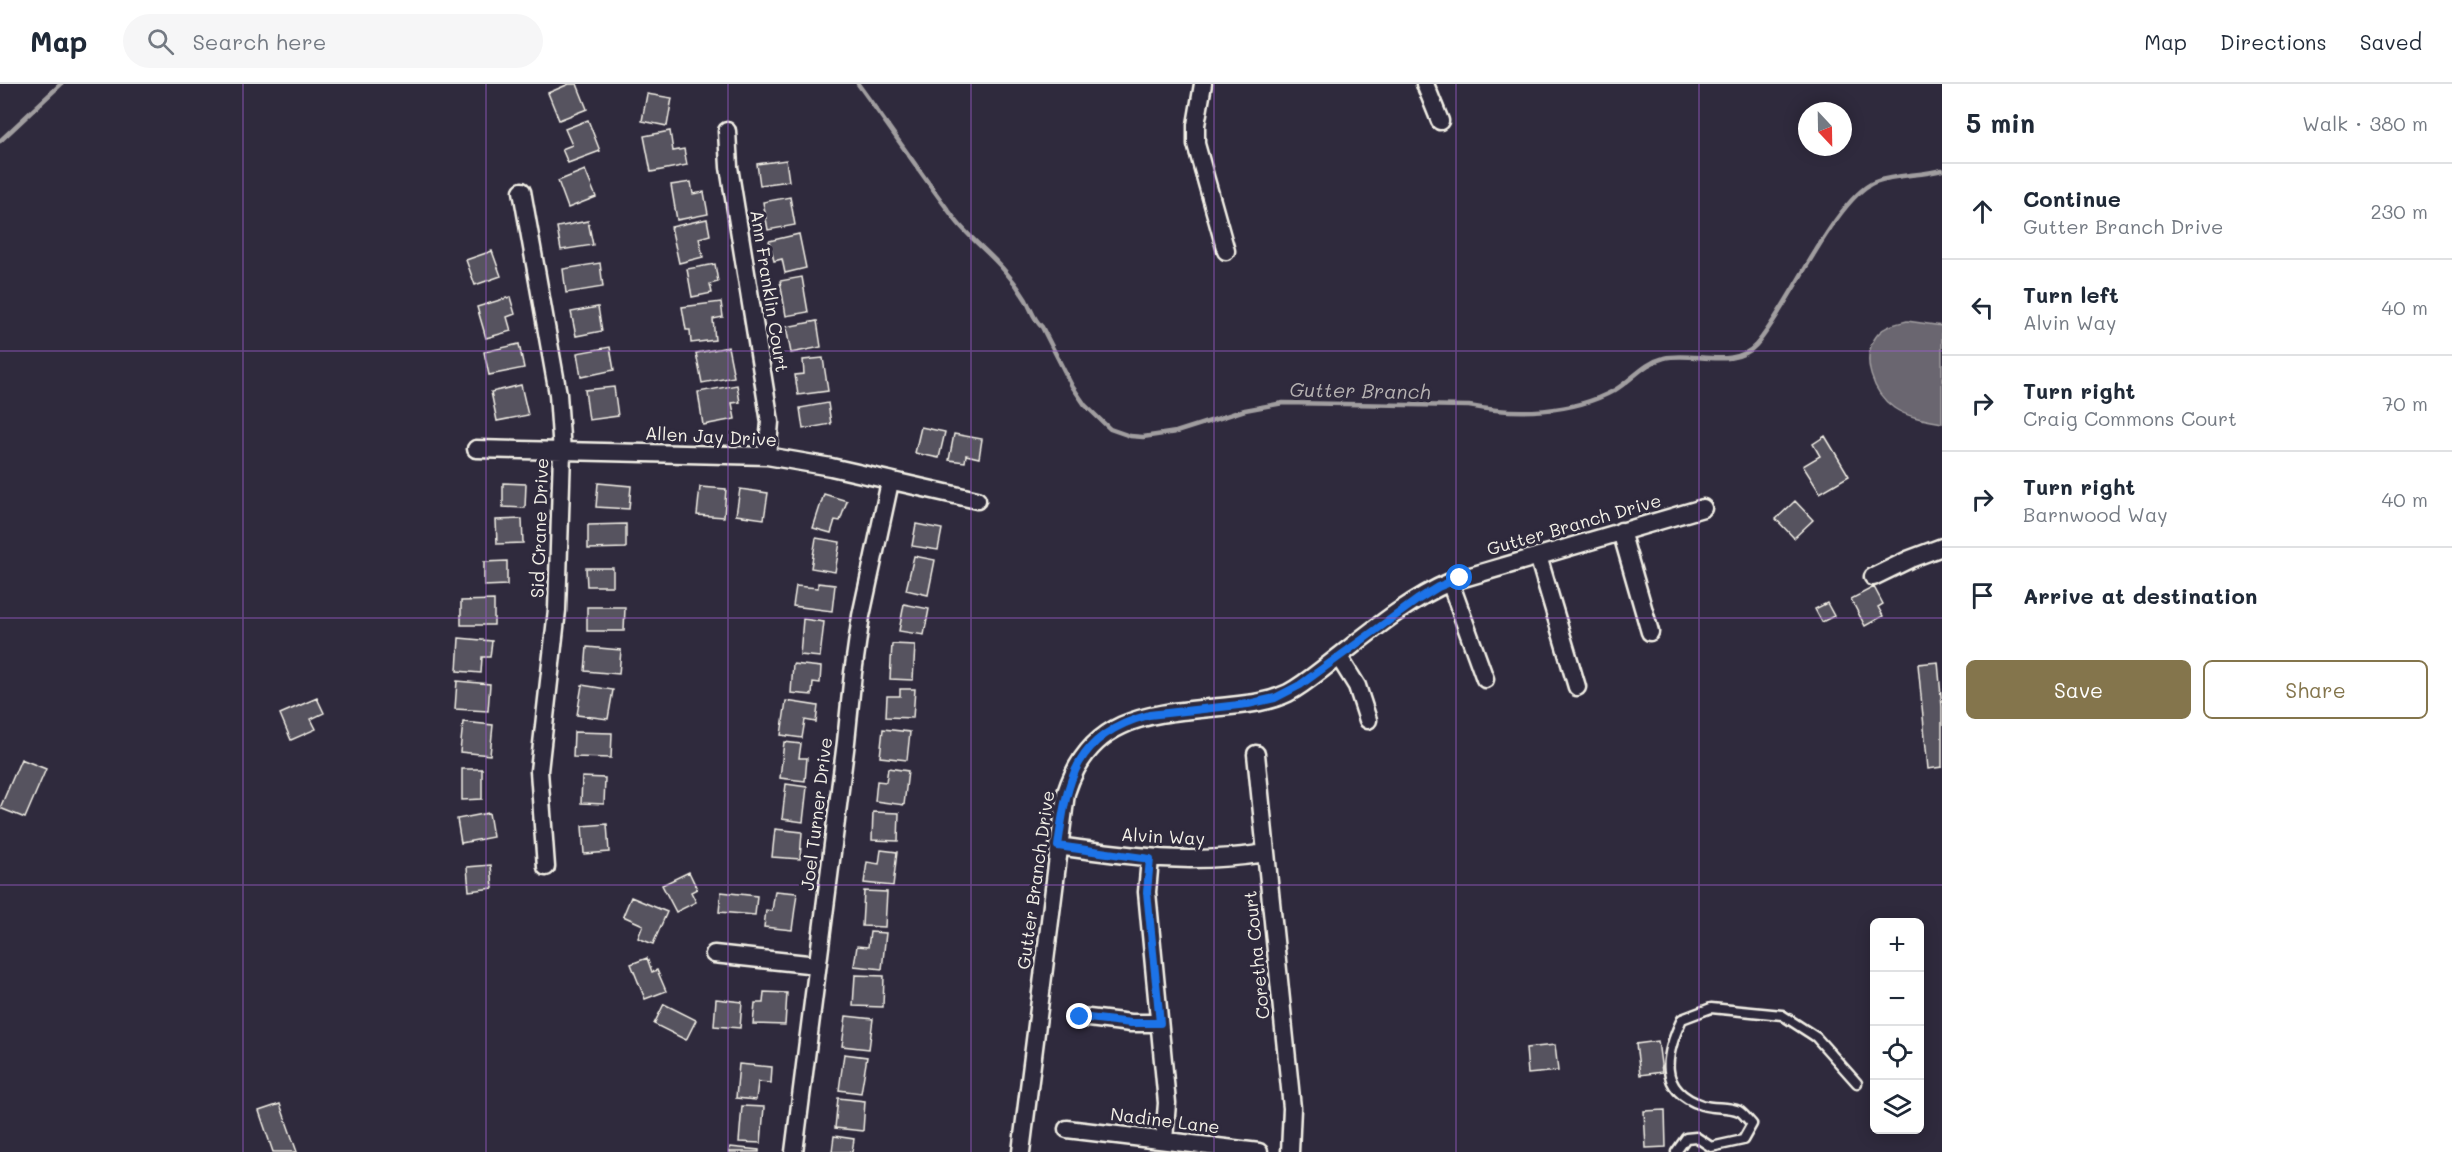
<!DOCTYPE html>
<meta charset="utf-8">
<style>
:root{--surface:#fff;--page:#f6f6f7;--text:#1f2937;--muted:#747a83;--line:#e0e1e3;--accent:#84754c}
body{margin:0;font-family:Mali,sans-serif;background:var(--page);color:var(--text)}
.controls{position:absolute;right:18px;bottom:18px;display:grid;overflow:hidden;border-radius:9px;box-shadow:0 3px 15px #0003}
.controls button{width:54px;height:54px;display:grid;place-items:center;padding:0;border:0;border-bottom:2px solid var(--line);background:var(--surface);color:var(--text);font:30px sans-serif}
.compass{position:absolute;left:1798px;top:18px;width:54px;height:54px;border-radius:50%;background:var(--surface);box-shadow:0 3px 15px #0003;rotate:158deg}
.stop{position:absolute;width:18px;height:18px;margin:-14px;border:4px solid #1a73e8;border-radius:50%;background:#fff}
.stop.end{background:#1a73e8;border-color:#fff;box-shadow:0 2px 6px #0008}
.list{margin:0;padding:0;list-style:none}
h2{display:flex;justify-content:space-between;align-items:center;height:78px;margin:0;padding:0 24px;font-size:26px}
h2 small{font-size:20px;font-weight:400;color:var(--muted)}
.list li{display:grid;grid-template-columns:39px 1fr auto;gap:18px;align-items:center;box-sizing:border-box;height:96px;padding:0 24px;border-top:2px solid var(--line)}
.list b{display:block;font-size:22px;white-space:nowrap}
.list p{margin:0;font-size:20px;white-space:nowrap;color:var(--muted)}
.list em{font-size:20px;font-style:normal;color:var(--muted)}
.actions{display:flex;gap:12px;padding:18px 24px}
.actions a{flex:1;padding:14px 0;border:2px solid var(--accent);border-radius:9px;text-align:center;font-size:21px;color:var(--accent)}
.actions .main{background:var(--accent);color:#fff}
.icon{flex:none;width:33px;height:33px;fill:none;stroke:currentColor;stroke-width:2;stroke-linecap:round;stroke-linejoin:round}
.map{position:relative;flex:none;width:1942px;height:1068px;overflow:hidden}
header{display:flex;align-items:center;gap:36px;box-sizing:border-box;height:84px;padding:0 30px;background:var(--surface);border-bottom:2px solid var(--line)}
header strong{font-size:28px}
nav{display:flex;gap:33px;margin-inline-start:auto;font-size:21px}
.search{width:420px;height:54px;background:var(--page);display:flex;align-items:center;gap:15px;box-sizing:border-box;padding:0 21px;border-radius:33px;color:var(--muted);font-size:22px}
main{display:flex}
aside{flex:1;background:var(--surface)}
.map>svg:first-child{display:block}
.water{fill:#6a6670;stroke:#a19ea0;stroke-width:1.5}
.lines{fill:none;stroke-linecap:round;stroke-linejoin:round}
.stream{stroke:#a19ea0;stroke-width:4.5}
.building{fill:#56525f;stroke:#f4f1e8;stroke-width:1.5}
.service-casing{stroke:#f4f1e8;stroke-width:13}
.minor-casing{stroke:#f4f1e8;stroke-width:21}
.service{stroke:#2f2a3d;stroke-width:8}
.minor{stroke:#2f2a3d;stroke-width:16}
.route{stroke:#1a73e8;stroke-width:8}
.grid{fill:none;stroke:#995dc9;stroke-width:1.5;stroke-opacity:0.55}
.labels{text-anchor:middle;stroke-width:6;stroke-linejoin:round;paint-order:stroke}
.street-label{font-size:18px;fill:#f4f1e8;stroke:#2f2a3d}
.water-label{font-size:20px;font-style:italic;fill:#b6b2b2;stroke:#2f2a3d}
</style>
<header>
<strong>Map</strong>
<div class="search"><svg class="icon" aria-label="search" viewBox="0 0 24 24"><circle cx="10" cy="10" r="6"/><path d="M15 15l6 6"/></svg>Search here</div>
<nav><a>Map</a><a>Directions</a><a>Saved</a></nav>
</header>
<main>
<div class="map">
<svg width="1942" height="1068" viewBox="0 0 1942 1068">
<rect width="100%" height="100%" fill="#2f2a3d"/>
<filter id="ink" filterUnits="userSpaceOnUse"><feTurbulence type="fractalNoise" baseFrequency=".0167" numOctaves="2"/><feDisplacementMap in="SourceGraphic" scale="12" xChannelSelector="R" yChannelSelector="G"/><feConvolveMatrix kernelMatrix="1 2 1 2 8 2 1 2 1" color-interpolation-filters="sRGB"/></filter>
<g filter="url(#ink)">
<path class="water" d="M1907,237L1942,242V339C1926,336 1907,333 1894,324C1873,309 1861,276 1875,254C1882,242 1896,240 1907,237Z"/>
<g class="lines">
<path class="stream" d="M858,0C891,45 921,90 954,134C968,153 989,168 1004,186C1012,195 1020,206 1026,216C1031,225 1034,236 1042,243L1072,302L1085,321L1110,345L1130,352L1143,353L1176,348L1245,326L1283,319L1469,322C1516,331 1572,330 1615,306C1632,296 1644,279 1664,274C1692,267 1734,286 1756,261C1788,225 1835,114 1875,98C1897,90 1920,92 1942,86
M0,57L61,0"/>
</g>
<path class="building" d="M569,0H577L587,25L559,36L548,9Z
M647,10L672,14L667,42L642,37Z
M588,36L600,67L568,79L562,65L572,61L565,45Z
M670,47L673,67L684,65L687,81L651,88L644,52Z
M786,76L789,97L760,101L757,80Z
M585,86L596,113L568,124L558,97Z
M691,98L693,110L704,108L708,130L677,136L671,101Z
M790,113L795,141L768,146L763,118Z
M707,135L710,151L699,154L703,173L679,179L671,143Z
M588,137L593,161L561,166L557,143Z
M799,150L806,184L785,189L782,175L774,177L769,157Z
M492,167L501,192L475,201L466,176Z
M600,179L603,203L566,209L563,185Z
M715,180L718,198L710,200L712,209L692,213L687,185Z
M802,193L808,228L786,232L780,197Z
M510,213L515,230L507,233L511,247L486,254L477,223Z
M721,218L723,233L713,235L715,256L691,259L690,246H686L682,223Z
M598,223L602,247L576,252L571,228Z
M817,237L821,263L791,269L786,243Z
M519,260L524,284L489,291L484,268Z
M610,263L614,286L581,293L577,269Z
M728,263L734,293L702,299L696,269Z
M823,274L828,307L798,311L795,291L804,290L803,276Z
M521,301L528,331L497,337L491,308Z
M737,301L740,318L732,319L735,335L703,341L698,308Z
M614,303L618,332L589,336L585,306Z
M828,319L831,340L803,345L800,324Z
M921,343L945,348L939,374L915,369Z
M954,350L982,355L979,374L966,371L965,378L949,376Z
M1825,352L1849,392L1820,409L1803,382L1820,372L1813,360Z
M503,399L526,400L525,424L503,423Z
M598,399L631,402L629,425L596,423Z
M700,403L726,405L724,433L697,431Z
M740,405L768,409L764,435L736,431Z
M824,410L847,417L840,437L835,436L831,449L813,444Z
M1795,417L1813,436L1794,454L1776,435Z
M522,435L523,459L497,460L496,436Z
M626,440V464L588,465V441Z
M916,440L942,445L938,466L912,462Z
M816,454L840,458L835,488L811,484Z
M914,472L935,476L928,511L906,506Z
M507,477V501L484,502V478Z
M586,484H613V502H587Z
M818,499L835,501L832,527L793,522L796,502L818,504Z
M1874,503L1883,520L1878,523L1883,532L1865,542L1851,515Z
M494,516V541H461V517Z
M1827,519L1834,532L1822,538L1815,525Z
M904,520L929,525L924,551L899,547Z
M587,523H625L624,547H587Z
M803,535L824,538L820,573L800,571Z
M459,554L492,557L490,573H482L481,589L457,587Z
M892,560L915,561L913,596L890,595Z
M587,563L621,566L619,590L585,587Z
M1938,578L1942,623V683L1928,685L1918,580Z
M793,580L821,583L820,599L813,598L812,611L791,609Z
M457,597L490,600L488,627L455,625Z
M582,601L613,606L608,635L577,631Z
M900,605H915L913,634L886,633L887,612H900Z
M317,614L324,629L311,635L316,645L291,656L280,630Z
M786,617L818,622L816,638L805,636L802,654L781,651Z
M463,638L493,641L490,671L460,668Z
M883,645L910,648L907,676L880,673Z
M574,648L612,649L611,674L573,673Z
M784,658L801,660L799,674H807L805,697L780,694Z
M21,675L46,685L25,734L0,724Z
M888,684L908,687L904,721L875,717L877,697L886,698Z
M462,685H482V715L462,716Z
M582,693L605,694L604,720L581,719Z
M786,700L807,703L803,738L782,735Z
M873,728L899,729L898,757L872,756Z
M489,729L493,753L461,759L457,735Z
M607,740L609,768L584,770L582,742Z
M775,745L802,748L800,775L772,773Z
M881,766L897,768L893,802L864,799L867,778L879,780Z
M491,781L493,804L469,807L467,783Z
M689,788L697,805L691,808L696,818L676,828L662,801Z
M775,807L797,809L792,846L764,843L766,826L772,827Z
M864,807L887,808L885,843L862,842Z
M721,808L757,812L755,831L719,828Z
M631,813L667,828L653,860L638,854L643,841L623,832Z
M870,848L886,849L882,885L854,882L857,862L868,863Z
M647,874L652,888L657,886L666,907L645,915L631,880Z
M855,891L884,892L883,923L853,922Z
M764,908L787,909L785,941L753,940L755,919H763Z
M716,915L742,918L740,944L714,942Z
M664,920L696,936L686,956L654,940Z
M846,932L873,935L869,965L842,962Z
M1658,957L1662,988L1640,991L1636,960Z
M1555,961L1558,987L1528,990L1526,964Z
M844,970L867,973L861,1009L839,1006Z
M739,980L772,983L771,999L758,998L756,1016L736,1014Z
M838,1014L865,1017L863,1047L835,1044Z
M280,1020L297,1068H273L259,1027Z
M742,1022L764,1023L761,1059L739,1058Z
M1665,1026L1666,1063L1646,1064L1644,1027Z
M834,1052L854,1055L852,1068H832Z
M730,1063L759,1066V1068H729Z"/>
<g class="lines">
<g class="service-casing">
<path id="service" d="M1676,1068L1686,1054L1696,1053L1711,1063L1743,1056L1752,1040C1748,1036 1743,1029 1739,1027C1728,1022 1713,1025 1702,1021C1656,1006 1666,969 1682,935L1711,924L1782,931L1816,953L1857,999"/>
</g>
<g class="minor-casing">
<path id="minor" d="M1203,0L1196,41V60L1226,167
M1425,0L1440,37
M727,47L729,83L770,338L767,372
M522,107L558,310L562,368L557,526L539,687L546,783
M476,365L767,372L831,383L977,416
M1621,447L1650,548
M1538,472L1577,603
M1873,493L1910,475L1942,463
M1450,498L1485,595
M1339,573L1357,602L1368,636
M1256,670L1292,1024L1290,1068
M1058,762C1134,773 1190,781 1266,769
M1150,775L1147,808L1167,1019L1164,1056
M714,870L817,881
M1080,933L1131,939H1159
M1067,1045L1259,1068
M794,1068L846,658L853,589L861,532L890,398
M1021,1068L1066,709C1092,627 1158,630 1230,622C1250,620 1269,618 1288,609C1303,601 1316,590 1329,580C1367,551 1406,517 1450,498L1703,424"/>
</g>
<use href="#service" class="service"/>
<use href="#minor" class="minor"/>
</g>
</g>
<g class="lines" filter="url(#ink)">
<path class="route" d="M1080,933L1131,939H1160L1147,808L1150,775L1058,762C1067,695 1075,651 1149,631L1248,620L1275,614L1300,601L1417,516L1438,503L1460,494"/>
</g>
<path class="grid" d="M243,0V1068M486,0V1068M728,0V1068M971,0V1068M1214,0V1068M1456,0V1068M1699,0V1068M0,267H1942M0,534H1942M0,801H1942"/>
<g class="labels">
<g class="street-label">
<text transform="translate(769 207) rotate(81)" y="6">Ann Franklin Court</text>
<text transform="translate(711 353) rotate(3)" y="6">Allen Jay Drive</text>
<text transform="translate(1574 441) rotate(-16)" y="6">Gutter Branch Drive</text>
<text transform="translate(540 444) rotate(-88)" y="6">Sid Crane Drive</text>
<text transform="translate(817 730) rotate(-83)" y="6">Joel Turner Drive</text>
<text transform="translate(1163 753) rotate(3)" y="6">Alvin Way</text>
<text transform="translate(1036 796) rotate(-82)" y="6">Gutter Branch Drive</text>
<text transform="translate(1257 871) rotate(-96)" y="6">Coretha Court</text>
<text transform="translate(1165 1037) rotate(7)" y="6">Nadine Lane</text>
</g>
<g class="water-label">
<text transform="translate(1360 307) rotate(1)" y="7">Gutter Branch</text>
</g>
</g>
</svg>
<div class="controls">
<button>+</button>
<button>−</button>
<button><svg class="icon" aria-label="locate" viewBox="0 0 24 24"><circle cx="12" cy="12" r="6"/><path d="M12 2v4M12 18v4M2 12h4M18 12h4"/></svg></button>
<button><svg class="icon" aria-label="layers" viewBox="0 0 24 24"><path d="M12 4l9 5-9 5-9-5zM3 14l9 5 9-5"/></svg></button>
</div>
<svg class="compass" viewBox="-18 -18 36 36"><path d="M0-13l5 13h-10z" fill="#e53935"/><path d="M0 13l5-13h-10z" fill="#747a83"/></svg>
<div class="stop" style="left:1460px;top:494px"></div>
<div class="stop end" style="left:1080px;top:933px"></div>
</div>
<aside>
<h2>5 min<small>Walk · 380 m</small></h2>
<ul class="list">
<li><svg class="icon" aria-label="ahead" viewBox="0 0 24 24"><path d="M12 20V5M6 11l6-6 6 6"/></svg><div><b>Continue</b><p>Gutter Branch Drive</p></div><em>230 m</em></li>
<li><svg class="icon" aria-label="left" viewBox="0 0 24 24"><path d="M17 20v-9H6M10 6l-5 5 5 5"/></svg><div><b>Turn left</b><p>Alvin Way</p></div><em>40 m</em></li>
<li><svg class="icon" aria-label="right" viewBox="0 0 24 24"><path d="M7 20v-9h11M14 6l5 5-5 5"/></svg><div><b>Turn right</b><p>Craig Commons Court</p></div><em>70 m</em></li>
<li><svg class="icon" aria-label="right" viewBox="0 0 24 24"><path d="M7 20v-9h11M14 6l5 5-5 5"/></svg><div><b>Turn right</b><p>Barnwood Way</p></div><em>40 m</em></li>
<li><svg class="icon" aria-label="arrive" viewBox="0 0 24 24"><path d="M6 21V4h12l-3 4 3 4H6"/></svg><div><b>Arrive at destination</b></div></li>
</ul>
<div class="actions"><a class="main">Save</a><a>Share</a></div>
</aside>
</main>
